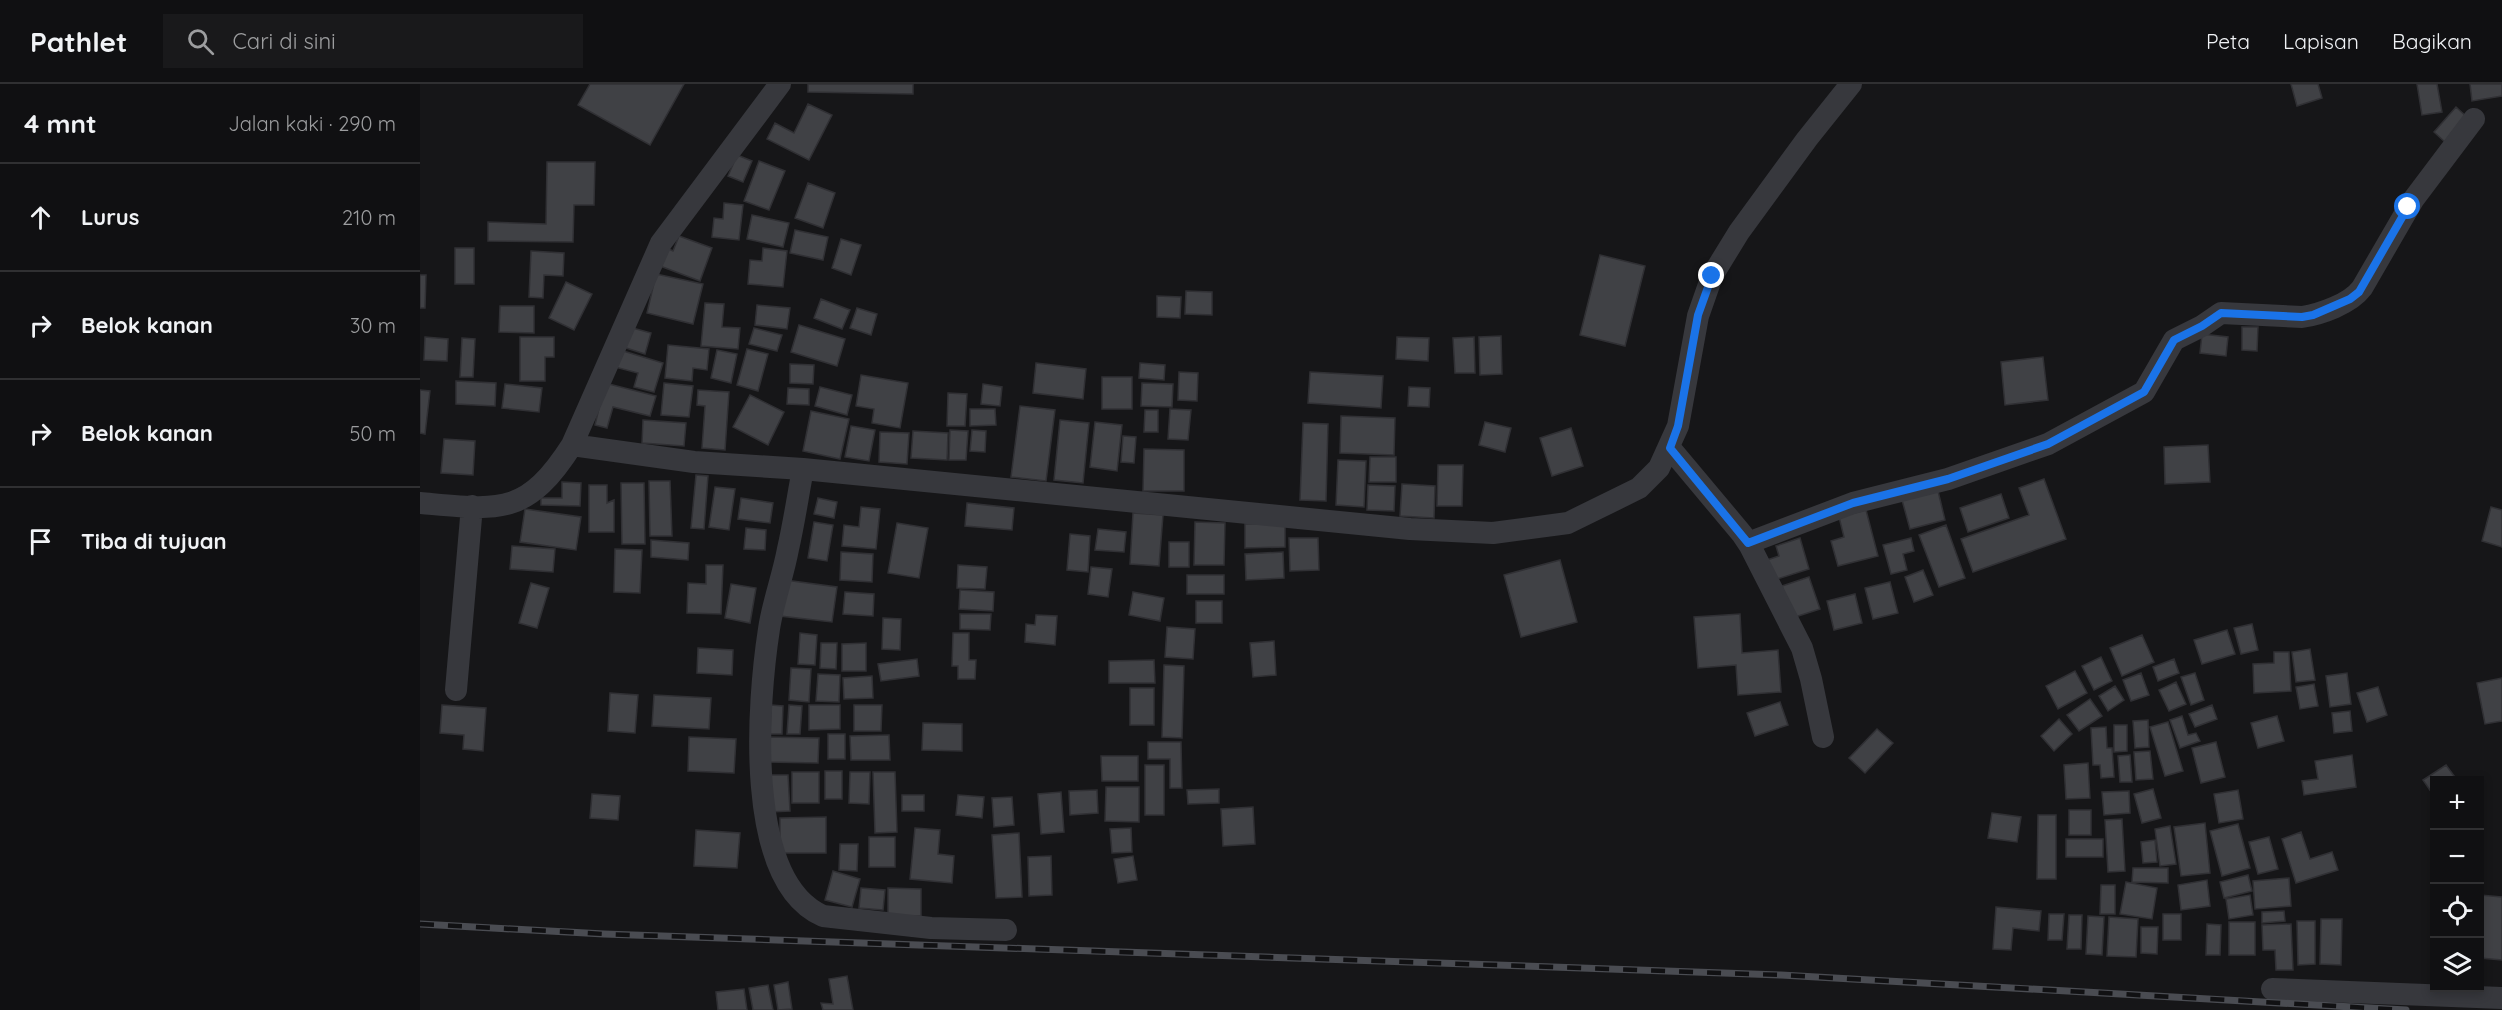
<!DOCTYPE html>
<html lang="id">
<meta charset="utf-8">
<style>
:root{--surface:#101012;--page:#19191b;--text:#f1f3f6;--muted:#9c9d9f;--line:#303032}
body{margin:0;font-family:Quicksand,sans-serif;background:var(--page);color:var(--text)}
.controls{position:absolute;right:18px;bottom:18px;display:grid;overflow:hidden;border-radius:0px;box-shadow:0 3px 9px #0003}
.controls button{width:54px;height:54px;display:grid;place-items:center;padding:0;border:0;border-bottom:2px solid var(--line);background:var(--surface);color:var(--text);font:30px sans-serif}
.stop{position:absolute;width:18px;height:18px;margin:-14px;border:4px solid #1a73e8;border-radius:50%;background:#fff}
.stop.end{background:#1a73e8;border-color:#fff;box-shadow:0 2px 6px #0008}
.list{margin:0;padding:0;list-style:none}
h2{display:flex;justify-content:space-between;align-items:center;height:78px;margin:0;padding:0 24px;font-size:26px}
h2 small{font-size:20px;font-weight:400;color:var(--muted)}
.list li{display:grid;grid-template-columns:39px 1fr auto;gap:18px;align-items:center;box-sizing:border-box;height:108px;padding:0 24px;border-top:2px solid var(--line)}
.list b{display:block;font-size:22px;white-space:nowrap}
.list em{font-size:20px;font-style:normal;color:var(--muted)}
.icon{flex:none;width:33px;height:33px;fill:none;stroke:currentColor;stroke-width:2;stroke-linecap:round;stroke-linejoin:round}
.map{position:relative;flex:none;width:2082px;height:926px;overflow:hidden}
header{display:flex;align-items:center;gap:36px;box-sizing:border-box;height:84px;padding:0 30px;background:var(--surface);border-bottom:2px solid var(--line)}
header strong{font-size:28px}
nav{display:flex;gap:33px;margin-inline-start:auto;font-size:21px}
.search{width:420px;height:54px;background:var(--page);display:flex;align-items:center;gap:15px;box-sizing:border-box;padding:0 21px;border-radius:0px;color:var(--muted);font-size:22px}
main{display:flex}
aside{flex:1;background:var(--surface)}
.map>svg:first-child{display:block}
.building{fill:#404145;stroke:#303034;stroke-width:1.5}
.lines{fill:none;stroke-linecap:round;stroke-linejoin:round}
.street{stroke:#37383d;stroke-width:22}
.rail-casing{stroke:#4a4c52;stroke-width:7}
.rail{stroke:#111113;stroke-width:4.5;stroke-dasharray:14;stroke-linecap:butt}
.route{stroke:#1a73e8;stroke-width:8}
</style>
<header>
<strong>Pathlet</strong>
<div class="search"><svg class="icon" aria-label="search" viewBox="0 0 24 24"><circle cx="10" cy="10" r="6"/><path d="M15 15l6 6"/></svg>Cari di sini</div>
<nav><a>Peta</a><a>Lapisan</a><a>Bagikan</a></nav>
</header>
<main>
<aside>
<h2>4 mnt<small>Jalan kaki · 290 m</small></h2>
<ul class="list">
<li><svg class="icon" aria-label="ahead" viewBox="0 0 24 24"><path d="M12 20V5M6 11l6-6 6 6"/></svg><div><b>Lurus</b></div><em>210 m</em></li>
<li><svg class="icon" aria-label="right" viewBox="0 0 24 24"><path d="M7 20v-9h11M14 6l5 5-5 5"/></svg><div><b>Belok kanan</b></div><em>30 m</em></li>
<li><svg class="icon" aria-label="right" viewBox="0 0 24 24"><path d="M7 20v-9h11M14 6l5 5-5 5"/></svg><div><b>Belok kanan</b></div><em>50 m</em></li>
<li><svg class="icon" aria-label="arrive" viewBox="0 0 24 24"><path d="M6 21V4h12l-3 4 3 4H6"/></svg><div><b>Tiba di tujuan</b></div></li>
</ul>
</aside>
<div class="map">
<svg width="2082" height="926" viewBox="0 0 2082 926">
<rect width="100%" height="100%" fill="#161618"/>
<path class="building" d="M170,0H264L230,61L158,21Z
M388,0H493V10L388,8Z
M1871,0H1898L1902,14L1877,22Z
M1997,0H2017L2022,28L2002,31Z
M2050,0H2082V12L2052,17Z
M388,20L412,31L389,76L347,55L355,39L374,49Z
M2036,23L2048,34L2026,59L2014,48Z
M317,71L332,77L323,98L308,92Z
M339,77L365,87L349,126L324,117Z
M127,78H175L174,121H154L153,158L68,157V138L126,140Z
M388,99L415,109L403,144L375,134Z
M304,119L323,121L319,156L292,153L294,134L303,135Z
M332,131L369,139L363,163L327,155Z
M375,146L408,153L403,176L370,169Z
M259,152L292,164L280,197L240,182L247,164L253,167Z
M421,155L441,161L431,191L412,184Z
M35,164H54V200H35Z
M343,164L367,167L363,203L328,200L330,176L342,177Z
M111,167L144,169L143,192L124,191L123,214L109,213Z
M1180,171L1225,182L1205,262L1160,251Z
M236,190L283,200L273,240L227,229Z
M0,191H6L5,224H0Z
M146,198L172,210L154,246L129,234Z
M766,207L792,208V231L765,230Z
M737,212L761,213L760,234L737,233Z
M401,215L430,226L422,245L394,234Z
M285,219L304,220L302,243L320,244L318,265L281,262Z
M337,221L370,224L367,245L335,241Z
M80,222H114V249L79,248Z
M437,224L457,230L451,251L430,244Z
M379,241L425,255L417,282L371,268Z
M209,243L231,249L225,270L203,263Z
M1822,243H1838L1837,267L1822,266Z
M334,244L362,251L357,267L329,260Z
M1782,250L1808,253L1806,272L1780,269Z
M1081,252L1082,290L1060,291L1059,253Z
M5,253L28,255L27,277L4,276Z
M100,253H134V273H125V297H100Z
M977,253L1009,254L1008,277L976,275Z
M1054,253L1055,289H1035L1033,254Z
M42,254L55,255L53,293H40Z
M248,261L289,265L287,286L273,284L272,297L245,294Z
M327,265L348,270L338,307L317,301Z
M200,266L243,279L234,308L214,303L218,289L195,283Z
M297,266L317,270L311,299L291,294Z
M1623,273L1628,316L1585,321L1581,278Z
M616,279L666,285L663,315L613,309Z
M720,279L745,281L744,296L719,294Z
M370,280L394,281L393,300L370,299Z
M759,288L778,289L777,317L758,316Z
M890,288L963,292L961,324L888,319Z
M441,291L488,299L480,344L452,339L454,325L436,322Z
M682,293H712V325H682Z
M36,297L76,299L75,322L36,320Z
M185,299L236,312L230,332L193,323L187,344L175,341Z
M244,299L273,302L269,333L241,331Z
M722,299L753,300L752,323L721,322Z
M85,300L122,304L119,328L82,324Z
M563,300L582,303L580,322L561,320Z
M400,303L432,311L427,331L395,322Z
M989,303L1010,304L1009,323L988,322Z
M368,304L389,305V321L367,320Z
M0,306L10,307L5,350L0,349Z
M278,306L309,308L305,366L282,364L285,322L277,321Z
M528,309L547,310L545,342H527Z
M330,311L364,328L348,361L313,343Z
M600,322L635,326L626,397L591,393Z
M550,325H575L576,341L550,342Z
M750,325L771,326L768,356L748,355Z
M725,326H738V348H724Z
M391,327L429,335L420,375L383,367Z
M921,332L975,334L974,371L920,369Z
M223,336L266,339L264,362L222,359Z
M640,336L669,339L663,399L634,396Z
M675,338L702,341L697,387L670,383Z
M1065,338L1091,344L1085,368L1059,361Z
M883,339L908,340L906,417L880,416Z
M431,342L455,346L449,377L425,373Z
M1151,344L1163,382L1132,392L1120,354Z
M530,346L548,347L546,376H529Z
M552,346L566,347L565,368L550,367Z
M493,347L528,349L527,376L491,374Z
M460,348L489,349L487,380L459,378Z
M703,352L716,353L714,379L701,378Z
M24,355L55,357L53,391L21,389Z
M1788,361L1790,398L1745,400L1744,363Z
M724,365L764,366V407H723Z
M950,373H976V398H949Z
M918,376L946,377L944,423L916,421Z
M1018,381H1043L1042,422H1017Z
M276,391L288,392L284,445L271,444Z
M1624,395L1646,455L1553,488L1541,455L1609,431L1599,404Z
M229,397H250L252,452H230Z
M142,398L161,399L160,422L121,421V414H142Z
M201,399H224L225,460H202Z
M982,400L1015,402L1014,434L980,432Z
M169,401H187V419L194,416V448H169Z
M948,401L975,402L974,427L947,426Z
M295,403L315,405L309,446L289,443Z
M1518,407L1525,436L1490,445L1482,416Z
M1581,410L1589,434L1548,448L1540,424Z
M321,414L353,419L350,439L318,435Z
M398,414L417,418L414,434L394,430Z
M547,419L594,424L592,446L545,442Z
M441,423L460,425L456,465L422,462L424,441L439,443Z
M2071,423L2082,426V463L2062,457Z
M105,425L161,433L156,466L100,458Z
M1446,426L1458,472L1418,482L1411,457L1424,453L1419,433Z
M713,429L743,431L739,482L710,480Z
M394,438L413,441L407,477L388,474Z
M775,438L805,439L804,481H774Z
M477,439L508,444L499,494L468,489Z
M865,439V463L825,464V440Z
M1526,441L1545,494L1519,503L1499,451Z
M326,444L346,446L345,466L324,465Z
M678,445L706,448L704,468L675,466Z
M650,450L670,452L668,488L647,486Z
M869,454H898L899,486L870,487Z
M1380,454L1389,485L1354,496L1347,476L1359,472L1356,462Z
M1491,454L1494,467L1483,470L1487,486L1471,490L1463,461Z
M231,456L269,459L268,476L231,473Z
M749,458H769V483H749Z
M92,462L135,465L133,488L90,485Z
M195,465L222,466L220,509L194,508Z
M421,468L453,470L452,498L420,496Z
M863,468L864,494L826,496L825,470Z
M1140,476L1157,538L1101,553L1084,491Z
M286,481H303L301,530L267,529L268,499L286,500Z
M538,481L567,483L565,505L537,504Z
M671,483L692,485L688,513L668,510Z
M1503,486L1513,511L1494,518L1485,493Z
M767,491H804V510H767Z
M1389,493L1400,525L1372,534L1362,502Z
M365,496L417,503L412,538L360,532Z
M1470,498L1478,529L1453,535L1445,504Z
M111,499L129,504L117,544L99,539Z
M311,500L336,504L330,539L305,534Z
M540,506L574,508L573,527L539,525Z
M425,508L454,510L453,532L423,530Z
M713,508L744,514L740,537L709,531Z
M1435,510L1442,539L1414,546L1407,517Z
M776,517H802V539H776Z
M540,530H571L570,546L540,545Z
M1320,530L1322,569L1358,566L1361,608L1318,611L1316,581L1278,584L1274,533Z
M616,531L637,532L635,561L605,558L606,540L615,541Z
M463,534L481,535L480,566L462,565Z
M1832,540L1838,566L1821,570L1814,544Z
M747,543L775,545L773,575L745,573Z
M1807,546L1815,570L1782,580L1774,556Z
M380,549L397,551L395,581L378,580Z
M533,549H549V576H556L555,595H538V582H532Z
M1722,551L1734,578L1702,592L1690,564Z
M854,557L856,591L833,593L830,559Z
M401,559H417L416,585L400,584Z
M446,559V587H422V560Z
M278,564L313,566L312,591L277,589Z
M1890,565L1895,596L1876,598L1872,568Z
M1854,568H1869L1871,607L1834,609L1833,580L1854,579Z
M1681,573L1692,597L1674,606L1662,582Z
M497,575L499,592L461,597L458,580Z
M1754,575L1759,589L1738,597L1733,583Z
M734,576L735,599H689V577Z
M744,581L764,582L762,654L742,653Z
M371,584L391,585L389,618L369,616Z
M1655,587L1667,609L1638,625L1626,602Z
M1721,589L1729,611L1711,617L1703,596Z
M1775,589L1784,616L1771,621L1761,593Z
M1927,589L1931,620L1910,623L1906,592Z
M398,590L420,591L419,618L396,617Z
M452,592L453,614L424,615L423,594Z
M2082,594V637L2065,640L2057,599Z
M1756,598L1766,620L1749,627L1739,606Z
M1894,600L1898,622L1880,625L1876,603Z
M1695,602L1704,616L1688,627L1679,612Z
M1958,603L1967,631L1947,638L1937,609Z
M710,604H734V641H710Z
M190,609L218,611L215,649L188,647Z
M234,611L291,614L289,645L232,642Z
M1670,615L1682,632L1659,647L1647,631Z
M1360,618L1368,641L1335,652L1327,629Z
M22,621L66,624L63,667L43,665L44,651L20,649Z
M351,621L363,622L362,650H350Z
M369,621L382,622L380,650H367Z
M389,621H420V645L389,646Z
M434,621H462L461,647H434Z
M1792,621L1797,635L1775,643L1769,630Z
M1930,627L1932,647L1914,649L1912,629Z
M1762,632L1768,651L1776,649L1780,657L1760,664L1750,636Z
M1857,632L1864,657L1838,664L1831,639Z
M1639,635L1652,650L1634,667L1621,652Z
M1728,636L1729,663L1715,664L1713,637Z
M1748,638L1763,687L1745,692L1730,643Z
M503,639L542,640V667L502,666Z
M1694,641H1707V667L1694,668Z
M1686,643L1687,664H1692L1694,693L1681,694L1680,681H1673L1671,644Z
M1457,645L1473,659L1445,689L1429,674Z
M408,650H425V675H408Z
M469,651L470,676H431L430,652Z
M269,653L316,655L314,689L268,687Z
M347,653L399,654L398,679L347,678Z
M728,658H761L762,704H750V675H728Z
M1796,658L1805,693L1781,699L1772,664Z
M1730,667L1733,695L1716,696L1714,668Z
M1710,671L1712,698H1700L1698,672Z
M1932,671L1936,703L1884,711L1882,697L1898,695L1895,677Z
M681,672H718V697H682Z
M1668,679L1670,714L1646,715L1644,681Z
M725,681H744V731H725Z
M2026,681L2037,696H2014V712L2003,696Z
M405,687H422V715H405Z
M372,688H399V719H372Z
M430,688H450L449,720L429,719Z
M453,688H475L477,748L455,749Z
M348,691H368L370,727L350,728Z
M686,703H719V738L685,737Z
M799,705V719L768,720L767,706Z
M1733,705L1741,734L1722,739L1714,710Z
M677,706L678,729L650,731L649,707Z
M1818,706L1823,735L1799,739L1794,710Z
M1709,707L1710,729L1684,731L1682,708Z
M641,708L644,748L621,750L618,710Z
M172,710L200,712L198,736L170,734Z
M482,711H504V727H482Z
M538,711L564,713L562,734L536,731Z
M592,713L594,741L574,743L572,714Z
M833,723L835,760L803,762L801,725Z
M1649,726H1671V751H1649Z
M1572,729L1601,733L1597,758L1568,754Z
M1618,731H1636V795H1617Z
M406,733V769H360V734Z
M1702,735L1705,787L1688,788L1685,736Z
M1785,739L1790,789L1761,792L1754,743Z
M1818,740L1830,784L1802,792L1790,747Z
M1750,742L1756,780L1740,782L1735,745Z
M495,744L520,746L518,770L534,772L532,799L490,795Z
M711,744L712,768L692,769L690,745Z
M276,746L320,749L317,784L274,782Z
M1881,748L1890,775L1912,768L1918,786L1876,799L1862,755Z
M599,749L602,813L576,814L572,751Z
M449,753H475V783H449Z
M1849,753L1858,785L1838,790L1829,758Z
M1646,755H1683V773H1646Z
M1735,756L1737,778L1723,779L1721,758Z
M420,760H438L437,787L419,786Z
M631,772L632,811L609,812L608,773Z
M713,772L717,796L698,799L694,775Z
M1713,784H1748V799L1712,798Z
M413,787L440,795L432,823L405,816Z
M1828,791L1832,807L1804,814L1800,798Z
M1869,794L1871,822L1835,825L1833,797Z
M1787,796L1790,822L1761,826L1758,801Z
M1706,798L1737,804L1732,835L1700,830Z
M1681,801H1695V830H1680Z
M441,804L465,806L463,826L439,824Z
M468,804L501,805V832H468Z
M1830,811L1833,831L1809,835L1806,815Z
M2060,811L2082,813V876L2060,874Z
M1576,823L1621,827L1619,847L1593,844L1591,866L1573,865Z
M1864,827L1865,837L1842,839V828Z
M1629,830H1644L1642,856H1628Z
M1743,830H1761V856H1743Z
M1649,831H1662L1661,865H1647Z
M1668,832L1684,833L1682,871L1666,870Z
M1689,833L1718,835L1716,873L1687,872Z
M1901,835H1922L1921,881L1900,880Z
M1877,837H1895V880L1878,881Z
M1809,838H1835V871H1809Z
M1787,840L1801,841L1800,871H1786Z
M1871,840L1873,886H1856L1855,866H1843L1842,841Z
M1721,843H1738L1737,870L1721,869Z
M427,892L433,926H403L401,919L413,920L409,895Z
M368,898L372,925L358,926L354,901Z
M348,901L353,926H333L329,904Z
M324,905L327,926H298L296,908Z"/>
<g class="lines">
<path class="street" d="M152,361L274,378L383,385L990,445L1073,449L1148,439L1219,404L1239,384L1258,342L1278,232L1292,192L1319,148L1387,55L1431,0
M1250,364L1322,450L1330,462L1382,564L1391,595L1403,653
M383,385C378,411 374,439 368,465C363,492 353,518 349,545C338,616 323,797 403,832L511,844L586,846
M0,419C79,426 106,433 152,361L241,159L360,0
M1328,459L1433,419L1528,395L1628,360L1724,308L1754,256L1782,242L1801,229L1882,233C1901,230 1930,220 1942,204L1993,116L2054,35
M36,606L52,422
M1852,905L2082,914"/>
<g class="rail-casing">
<path id="rail" d="M0,840L184,850L1361,891L1986,926"/>
</g>
<use href="#rail" class="rail"/>
</g>
<g class="lines">
<path class="route" d="M1292,192L1278,231L1258,342L1250,364L1328,459L1433,419L1528,395L1628,360L1724,308L1754,256L1782,242L1801,229L1882,233L1893,231L1930,215L1939,208L1988,123"/>
</g>
</svg>
<div class="controls">
<button>+</button>
<button>−</button>
<button><svg class="icon" aria-label="locate" viewBox="0 0 24 24"><circle cx="12" cy="12" r="6"/><path d="M12 2v4M12 18v4M2 12h4M18 12h4"/></svg></button>
<button><svg class="icon" aria-label="layers" viewBox="0 0 24 24"><path d="M12 4l9 5-9 5-9-5zM3 14l9 5 9-5"/></svg></button>
</div>
<div class="stop" style="left:1988px;top:123px"></div>
<div class="stop end" style="left:1292px;top:192px"></div>
</div>
</main>
